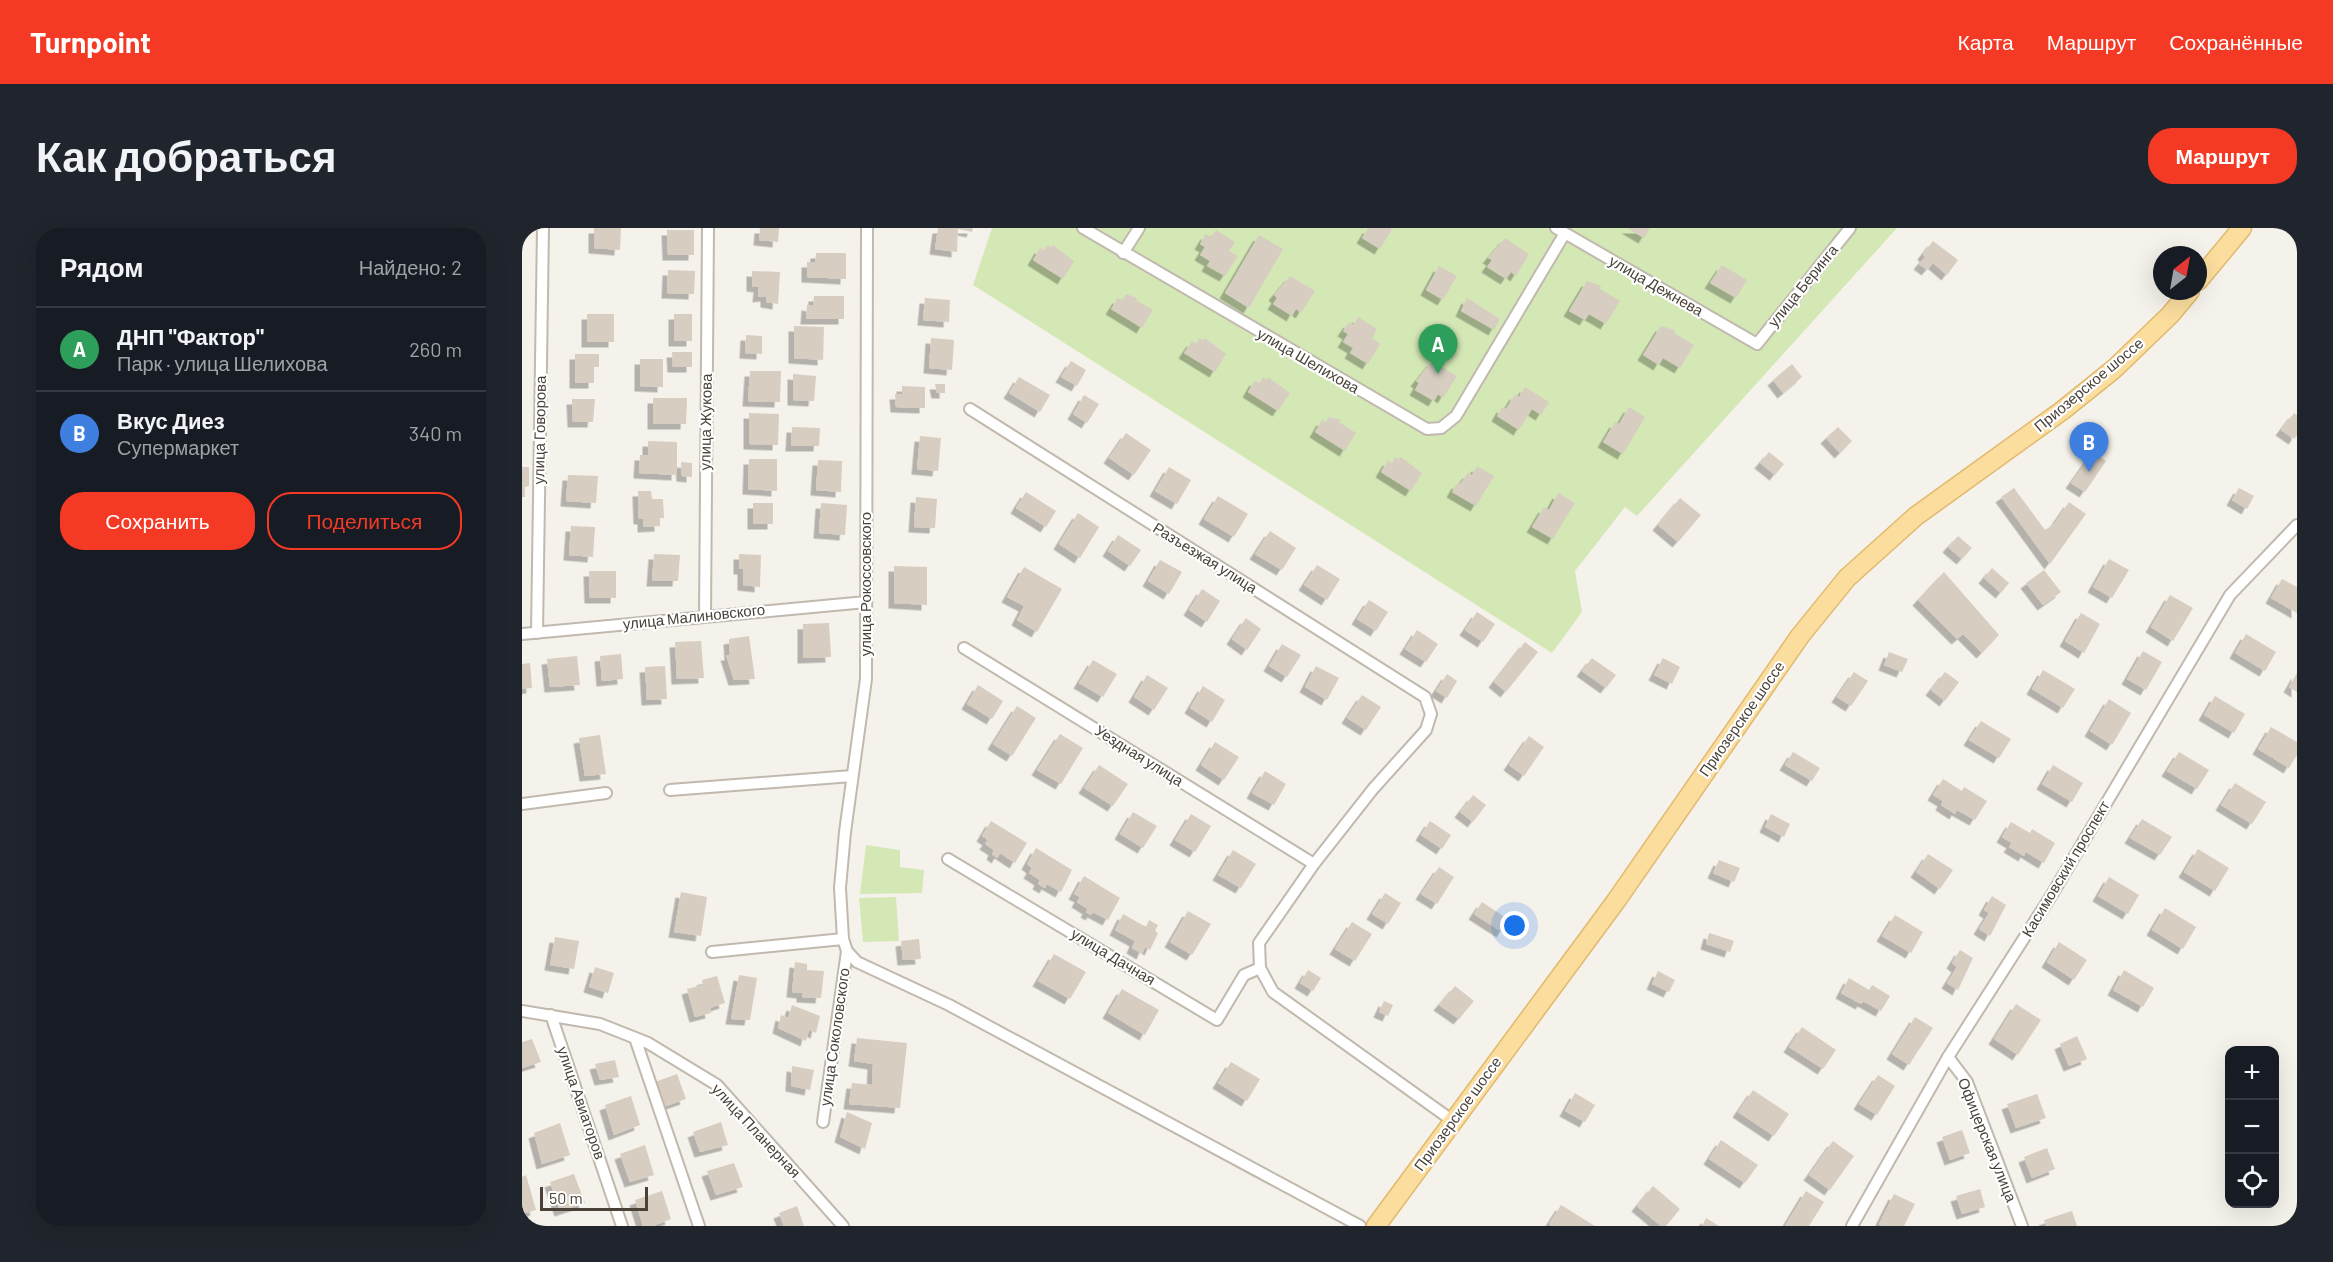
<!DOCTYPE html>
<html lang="ru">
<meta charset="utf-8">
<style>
:root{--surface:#171b24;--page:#20242c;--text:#f1f3f6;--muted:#9ea1a6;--line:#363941;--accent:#f43924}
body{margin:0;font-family:Barlow,sans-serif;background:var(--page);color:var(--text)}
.controls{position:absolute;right:18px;bottom:18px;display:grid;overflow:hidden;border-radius:12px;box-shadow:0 6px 24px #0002}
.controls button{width:54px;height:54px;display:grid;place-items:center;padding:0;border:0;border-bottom:2px solid var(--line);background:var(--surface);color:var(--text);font:30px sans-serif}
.compass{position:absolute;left:1631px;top:18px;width:54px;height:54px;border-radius:50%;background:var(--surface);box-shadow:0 6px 24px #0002;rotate:31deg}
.scale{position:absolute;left:18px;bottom:15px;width:108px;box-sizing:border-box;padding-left:6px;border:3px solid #4a4239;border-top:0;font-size:16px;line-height:21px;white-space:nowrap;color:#4a4239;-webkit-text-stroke:4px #fff;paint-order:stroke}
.you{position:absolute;left:993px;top:698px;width:21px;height:21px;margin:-15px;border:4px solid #fff;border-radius:50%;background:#1a73e8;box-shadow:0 0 0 9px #1a73e833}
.badge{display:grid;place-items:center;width:39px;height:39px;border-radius:50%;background:var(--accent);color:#fff;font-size:20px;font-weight:700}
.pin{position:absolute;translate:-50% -50px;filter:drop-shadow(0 2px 3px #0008)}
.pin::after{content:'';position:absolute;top:32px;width:21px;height:18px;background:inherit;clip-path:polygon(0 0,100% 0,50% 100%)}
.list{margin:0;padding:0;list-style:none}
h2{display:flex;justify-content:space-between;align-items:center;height:78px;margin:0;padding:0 24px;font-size:26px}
h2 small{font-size:20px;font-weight:400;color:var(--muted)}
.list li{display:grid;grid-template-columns:39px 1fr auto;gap:18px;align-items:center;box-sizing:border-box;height:84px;padding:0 24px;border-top:2px solid var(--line)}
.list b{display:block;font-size:22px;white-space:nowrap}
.list p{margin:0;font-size:20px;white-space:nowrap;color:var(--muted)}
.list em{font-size:20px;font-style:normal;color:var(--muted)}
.actions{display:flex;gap:12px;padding:18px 24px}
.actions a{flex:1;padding:14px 0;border:2px solid var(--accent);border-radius:24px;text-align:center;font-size:21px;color:var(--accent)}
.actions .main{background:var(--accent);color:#fff}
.icon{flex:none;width:33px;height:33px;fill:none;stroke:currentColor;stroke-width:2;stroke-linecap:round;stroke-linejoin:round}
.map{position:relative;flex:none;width:1775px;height:998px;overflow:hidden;border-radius:24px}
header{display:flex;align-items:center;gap:36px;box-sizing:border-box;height:84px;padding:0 30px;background:var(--accent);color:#fff}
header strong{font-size:28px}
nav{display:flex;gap:33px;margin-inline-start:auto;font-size:21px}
.intro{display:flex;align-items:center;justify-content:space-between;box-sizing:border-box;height:144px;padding:0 36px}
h1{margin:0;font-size:42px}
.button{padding:15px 27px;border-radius:24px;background:var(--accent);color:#fff;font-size:21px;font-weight:700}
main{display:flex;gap:36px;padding:0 36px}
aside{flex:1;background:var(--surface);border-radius:24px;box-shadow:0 6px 24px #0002}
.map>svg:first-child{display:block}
.green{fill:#d4e8b6}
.building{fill:#d7cdc1;filter:url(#shadow)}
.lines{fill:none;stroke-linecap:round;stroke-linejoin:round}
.minor-casing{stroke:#c1b9ae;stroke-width:14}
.primary-casing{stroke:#e1b96d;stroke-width:21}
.minor{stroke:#fff;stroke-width:10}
.primary{stroke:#fbdd9e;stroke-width:18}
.labels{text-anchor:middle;stroke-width:4.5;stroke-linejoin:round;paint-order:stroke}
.street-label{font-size:15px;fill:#4a4239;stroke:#fff}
</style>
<header>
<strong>Turnpoint</strong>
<nav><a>Карта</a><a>Маршрут</a><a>Сохранённые</a></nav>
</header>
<div class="intro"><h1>Как добраться</h1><a class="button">Маршрут</a></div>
<main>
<aside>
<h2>Рядом<small>Найдено: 2</small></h2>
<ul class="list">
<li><span class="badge" style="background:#2e9e5b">A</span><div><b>ДНП &quot;Фактор&quot;</b><p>Парк · улица Шелихова</p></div><em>260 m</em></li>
<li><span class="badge" style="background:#3f7fe0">B</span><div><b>Вкус Диез</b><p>Супермаркет</p></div><em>340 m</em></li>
</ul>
<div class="actions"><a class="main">Сохранить</a><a>Поделиться</a></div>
</aside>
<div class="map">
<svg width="1775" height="998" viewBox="0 0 1775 998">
<defs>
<filter id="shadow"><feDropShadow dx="-5.5" dy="5.5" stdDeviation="0" flood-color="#0004"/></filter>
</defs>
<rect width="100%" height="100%" fill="#f5f2eb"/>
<path class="green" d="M470,0H1375L1115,288L1103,279L1053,343L1060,384L1030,425L451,57Z
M344,617L378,622V639L402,642L400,665L338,666Z
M374,669L377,713L341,714L337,670Z"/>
<path class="building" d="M72,0H99L98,22L72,20Z
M238,0H257L256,14L237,12Z
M416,0H451L450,4L436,1L435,24L413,21Z
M846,0H868L870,1L858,21L840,10Z
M1105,0H1128L1122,10Z
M145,2H172V27H146Z
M694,2L713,14L707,23L716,28L703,48L685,38L688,33L678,27L683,19L678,16L684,6L689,9Z
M737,7L761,21L727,80L703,65Z
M983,10L1007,26L994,48L989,44L984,51L965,39L970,32L966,30Z
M1411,13L1436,32L1425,47L1411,35L1405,42L1397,36L1403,29L1401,26Z
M526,17L530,19L531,17L552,33L541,51L511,32L518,20L522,22Z
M294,25H324V51L285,49V34H293Z
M1200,37L1225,52L1214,70L1188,55Z
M917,38L935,48L921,72L904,62Z
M146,42L173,43L172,66L145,65Z
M230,43L258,44L256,76L244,74V68L236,69L237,59L230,58Z
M768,48L793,63L779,85L774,81L770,88L751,76L755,70L752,67Z
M1065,53L1079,58L1078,61L1098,73L1084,96L1067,86L1063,92L1047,83Z
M604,66L615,70L614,72L631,82L620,100L589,81L596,70L600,72Z
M292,68H322V91H284L285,77L291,78Z
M403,70L428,72L427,94L401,92Z
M945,70L978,91L972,102L939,83Z
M65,86H92V114H65Z
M152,86H170V113H152Z
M836,89L855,101L850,110L858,116L846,136L828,125L831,120L821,114L826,106L821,103L827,94L832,97Z
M272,98L302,99L301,132L272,130Z
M1139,98L1153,102L1152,105L1172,117L1158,140L1141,130L1137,137L1121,127Z
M224,107L240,108V126L223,125Z
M409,110L432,112L430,142L407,140Z
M677,110L681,112L683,110L704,126L693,144L662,125L670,113L674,116Z
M150,124H170V139H151Z
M53,126H77V139H72V155H53Z
M118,131H141V159L118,158Z
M549,133L564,142L555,158L539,149Z
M910,133L935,148L921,170L916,166L912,173L893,162L897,155L894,153Z
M1270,136L1280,149L1261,165L1251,152Z
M228,143H259L258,174L226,173Z
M271,146L294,148L292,173L271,172Z
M497,149L528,167L518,184L487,165Z
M741,149L745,152L746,149L768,165L756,183L726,164L733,152L737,155Z
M413,156H423V165H415Z
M380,158L403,159V180L374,179L373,166H380Z
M1003,159L1027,174L1019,187L1010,181L997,202L975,188L980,179L984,181L993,166L997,169Z
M562,167L577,176L565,195L551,186Z
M131,170H165L164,196H131Z
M50,171H73L71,194H51Z
M1107,179L1123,189L1101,226L1081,214L1093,194L1097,196Z
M227,185L257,186L256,217L227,216Z
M1772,185L1775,187V207L1772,211L1759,202Z
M807,189L819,192L817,194L834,205L823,223L793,204L800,192L804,194Z
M270,199L298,200L297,218H269Z
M1316,199L1330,213L1318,225L1304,210Z
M604,205L629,222L612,247L587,230Z
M398,208L419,210L416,243L395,241Z
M126,213L155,214V247L117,245L118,227H126Z
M1247,224L1262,236L1253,247L1238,235Z
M1571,224L1584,233L1563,264L1549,255Z
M873,229L877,231L879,229L900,245L889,263L859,244L866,232L870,235Z
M227,231H255V263L226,261Z
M296,232L320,233L319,264L294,262Z
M159,234L170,235V249L160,248Z
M955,238L972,248L954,278L930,264L935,255L938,256L946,245L950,247Z
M0,239H7V258L3,259V269H0Z
M647,239L669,252L655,276L633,263Z
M46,247L76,248L74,275L44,273Z
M1492,260L1523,302L1532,296L1547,274L1564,286L1528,336L1479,269Z
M1717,260L1732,268L1725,281L1710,272Z
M116,263H129L130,271H141L142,290H138V298L121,299V291H117Z
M504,264L534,283L524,299L494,280Z
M1036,265L1053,275L1031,311L1010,299L1022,279L1027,282Z
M696,268L726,286L712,309L682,291Z
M394,269L415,271L413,300L392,299Z
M1158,270L1179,287L1156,314L1136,297Z
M231,275H251V296H231Z
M299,275L325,277L323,307L297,305Z
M556,285L577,299L558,330L537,316Z
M49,298L73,299L71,329L47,327Z
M748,303L774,320L760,342L733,326Z
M596,307L619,322L608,338L586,323Z
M1436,308L1450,320L1440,331L1426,319Z
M132,326L158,327L156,353H130Z
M217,326L239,327L238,359L221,357V341H217Z
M1587,331L1607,342L1590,370L1571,359Z
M638,332L660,344L647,366L626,353Z
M795,337L818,351L805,372L782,357Z
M372,338L405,339V377L372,375Z
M502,339L540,361L515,404L495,392L502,378L485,369Z
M1470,340L1487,355L1479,365L1462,350Z
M1522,342L1539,364L1521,377L1504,355Z
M67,343H94V370H68Z
M1422,344L1477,407L1460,425L1441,406L1435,411L1396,372Z
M1760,351L1775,359V385L1749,370Z
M680,361L698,373L685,394L667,382Z
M1648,367L1671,380L1651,413L1629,399Z
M847,372L866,384L854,403L835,391Z
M955,384L973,396L961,414L943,402Z
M1559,385L1578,396L1562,425L1543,413Z
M724,390L739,401L725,422L710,411Z
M307,395L309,429L281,430V396Z
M895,402L916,416L904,434L883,421Z
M1724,406L1754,424L1743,443L1713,425Z
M227,408L233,451L212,452L204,427H208L207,411Z
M179,413L182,450L155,451L153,414Z
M1003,414L1016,424L984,464L972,454Z
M760,416L779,427L765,449L747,438Z
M1621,423L1640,434L1624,462L1605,451Z
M1367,424L1386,431L1380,444L1362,437Z
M99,426L101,451L80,453L78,428Z
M55,428L58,457L28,459L25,431Z
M1070,430L1094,447L1084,460L1060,443Z
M1141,430L1158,439L1150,456L1132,447Z
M571,432L595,446L581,469L557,455Z
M8,435L10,460L0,461V436Z
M143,438L145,471L125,472L123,439Z
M794,438L817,450L805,472L783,459Z
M1521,442L1553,461L1541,480L1510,461Z
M1332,444L1346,453L1329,478L1315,469Z
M1423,444L1437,454L1423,473L1409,462Z
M1775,445V464L1767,459Z
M925,446L935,453L925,470L914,463Z
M625,447L646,460L632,482L612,469Z
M456,457L481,473L470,491L445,476Z
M681,458L703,472L690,494L668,480Z
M840,467L859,479L844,502L825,490Z
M1693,468L1723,486L1712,505L1682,487Z
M1587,471L1609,485L1590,517L1568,503Z
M495,478L514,490L490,528L471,516Z
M1459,493L1489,511L1477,530L1447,512Z
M1749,499L1775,514V527L1767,540L1736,521Z
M538,506L561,520L539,556L515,542Z
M78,507L84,546L63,548L57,510Z
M1007,508L1022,519L1002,548L987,537Z
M693,514L717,529L702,552L679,537Z
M1271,524L1298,540L1290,553L1263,537Z
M1657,524L1687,542L1675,561L1645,543Z
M577,537L606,556L591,578L562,560Z
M1531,537L1561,555L1550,574L1520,556Z
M743,543L764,556L752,577L730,565Z
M1421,551L1440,563L1442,559L1465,573L1453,592L1435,582L1433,586L1419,577L1421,573L1411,567Z
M1713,555L1744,574L1730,596L1699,577Z
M951,567L964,577L951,594L938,584Z
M611,584L635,598L621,620L598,606Z
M669,586L689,598L673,624L653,612Z
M1249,586L1268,596L1262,609L1243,599Z
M1620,591L1650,609L1638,627L1608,610Z
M469,593L505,615L493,635L478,625L475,630L470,626L472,622L463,616L466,612L460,608Z
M908,593L929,607L920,621L899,607Z
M1489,594L1508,605L1510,601L1533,615L1522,635L1504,624L1502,628L1487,619L1490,615L1480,609Z
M514,620L550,642L539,664L525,656L523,660L516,656L518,652L507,645L510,640L505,636Z
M1676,621L1707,640L1693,663L1662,644Z
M711,622L734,636L719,660L696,647Z
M1406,626L1431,642L1418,661L1394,644Z
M1197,632L1218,640L1212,654L1191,645Z
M917,639L932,649L915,676L899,666Z
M562,648L598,670L586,692L571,684L569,687L564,684L566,681L555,674L558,669L552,666Z
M1587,649L1617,667L1606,686L1576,668Z
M159,664L185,669L179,708L152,704Z
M863,665L879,675L866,696L850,686Z
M1470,668L1484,677L1468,708L1457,701L1467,685L1462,682Z
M960,674L987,692L980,704L952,686Z
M1643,680L1674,699L1661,721L1630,702Z
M666,683L689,696L670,727L648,714Z
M601,686L624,699L627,692L636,697L633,703L636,705L628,722L623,719L620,726L610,720L613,713L593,702Z
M1373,687L1401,704L1389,725L1360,708Z
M830,694L850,706L833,733L813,721Z
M1187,705L1212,713L1208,724L1184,716Z
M33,709L57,713L52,741L28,737Z
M397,711L399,731L381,732L379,713Z
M1537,714L1565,732L1552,752L1525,734Z
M1438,722L1451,730L1436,762L1425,755L1435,739L1430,735Z
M532,726L564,744L548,771L516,753Z
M273,734L285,736V742L302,743L299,770L280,769V765L270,764Z
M73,739L92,745L86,765L67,759Z
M786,742L799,750L791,763L778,755Z
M1602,742L1632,760L1621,779L1591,762Z
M1136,743L1153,752L1147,764L1130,756Z
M217,747L235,750L228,792L209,791Z
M195,748L203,775L188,780L189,785L173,789L165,761L181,757L180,752Z
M1327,750L1347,762L1350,757L1368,768L1359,783L1341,773L1339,776L1319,765Z
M933,758L952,773L937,791L917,777Z
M600,761L637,782L623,807L586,785Z
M862,773L871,777L866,788L857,784Z
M1494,776L1519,792L1496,827L1472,811Z
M270,777L298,788L294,805L287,802L284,813L256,800L259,787L266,790Z
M1393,789L1411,800L1387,837L1370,826Z
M1280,799L1314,822L1301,841L1267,819Z
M1555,808L1565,831L1547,838L1538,816Z
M335,810L385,815L378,880L327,876L330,855L350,857L351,836L332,833Z
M10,811L19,834L0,840V814Z
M93,832L97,849L78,852L73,836Z
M709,834L738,851L725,873L696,855Z
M270,838L292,842L288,862L269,858Z
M155,846L164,871L141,879L133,854Z
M1356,847L1373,858L1355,887L1337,876Z
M1231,862L1267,886L1252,908L1216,884Z
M1053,865L1073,877L1063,894L1043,883Z
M1515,866L1524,890L1494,900L1485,876Z
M109,868L118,897L92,907L83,877Z
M325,884L350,895L343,921L318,909Z
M199,894L206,917L178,924L171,904Z
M38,895L48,927L20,936L12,905Z
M1440,902L1448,925L1428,932L1420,909Z
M1199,912L1236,937L1223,955L1187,931Z
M1311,913L1332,928L1308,962L1287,947Z
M123,917L132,947L108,954L98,926Z
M1525,920L1533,941L1510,950L1502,929Z
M212,935L221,959L194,967L185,943Z
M52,946L63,975L38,983L28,954Z
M4,947L14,982L0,986V949Z
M1131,958L1158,981L1144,998H1139L1115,978Z
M1458,961L1463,979L1440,986L1434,968Z
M140,963L149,991L131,998H121L113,972Z
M1284,963L1302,974L1287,998H1263Z
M1372,966L1393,976L1382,998H1360L1357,996Z
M1039,977L1073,998H1030L1027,996Z
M275,978L282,998H262L257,985Z
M1550,983L1555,998H1524L1522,992Z
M1184,990L1197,998H1180Z"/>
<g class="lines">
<g class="minor-casing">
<path id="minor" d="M561,0L905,201L919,200L934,188L1043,5
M1034,0L1235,116L1328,0
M601,25L617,0
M448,181L903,469L909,486L904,502L851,561L792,636L737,715L738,740L751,764L931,893
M183,388L186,0
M15,405L21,0
M0,406L344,374
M442,420L792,636
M148,562L330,548
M0,576L84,565
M426,631L695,792L722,747L738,740
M321,711L318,660L323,604L344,451L345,0
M325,723L335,734L427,777L838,998
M190,724L321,711L325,723L301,894
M0,783L78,796L126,815L195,857L321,998
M29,787L100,998
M113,810L177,998
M1426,829L1445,854L1500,998
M1330,998L1426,829L1529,668L1708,367L1775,297"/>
</g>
<g class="primary-casing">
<path id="primary" d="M1676,53L1720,0
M854,998L1094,673L1278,408L1325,350L1394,288L1541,182L1592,141L1648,87L1668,63"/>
</g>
<use href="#minor" class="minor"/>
<use href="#primary" class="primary"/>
</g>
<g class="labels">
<g class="street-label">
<text transform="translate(1134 58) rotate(30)" y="5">улица Дежнева</text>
<text transform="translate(1281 58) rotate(-51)" y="5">улица Беринга</text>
<text transform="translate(786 133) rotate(30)" y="5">улица Шелихова</text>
<text transform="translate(1567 157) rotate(-40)" y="5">Приозерское шоссе</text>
<text transform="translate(184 194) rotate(-89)" y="5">улица Жукова</text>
<text transform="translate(18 202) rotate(-89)" y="5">улица Говорова</text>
<text transform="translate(683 330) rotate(32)" y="5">Разъезжая улица</text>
<text transform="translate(344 356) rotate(-90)" y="5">улица Рокоссовского</text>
<text transform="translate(172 389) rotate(-6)" y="5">улица Малиновского</text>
<text transform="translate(1220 491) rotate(-55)" y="5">Приозерское шоссе</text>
<text transform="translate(617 528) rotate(32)" y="5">Уездная улица</text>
<text transform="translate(1544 641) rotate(-59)" y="5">Касимовский проспект</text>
<text transform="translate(591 729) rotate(31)" y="5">улица Дачная</text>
<text transform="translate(313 809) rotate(-82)" y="5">улица Соколовского</text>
<text transform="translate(59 875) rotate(71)" y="5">улица Авиаторов</text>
<text transform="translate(936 886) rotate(-54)" y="5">Приозерское шоссе</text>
<text transform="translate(234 903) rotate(47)" y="5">улица Планерная</text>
<text transform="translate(1465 912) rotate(68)" y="5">Офицерская улица</text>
</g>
</g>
</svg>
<div class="controls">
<button>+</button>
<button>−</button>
<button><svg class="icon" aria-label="locate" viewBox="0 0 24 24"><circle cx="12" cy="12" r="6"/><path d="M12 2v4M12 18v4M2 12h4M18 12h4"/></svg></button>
</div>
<svg class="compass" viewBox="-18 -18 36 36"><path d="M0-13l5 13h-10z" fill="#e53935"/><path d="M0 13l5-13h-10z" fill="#9ea1a6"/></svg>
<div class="scale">50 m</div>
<div class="you"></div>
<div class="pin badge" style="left:916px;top:146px;background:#2e9e5b">A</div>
<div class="pin badge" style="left:1567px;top:244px;background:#3f7fe0">B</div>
</div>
</main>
